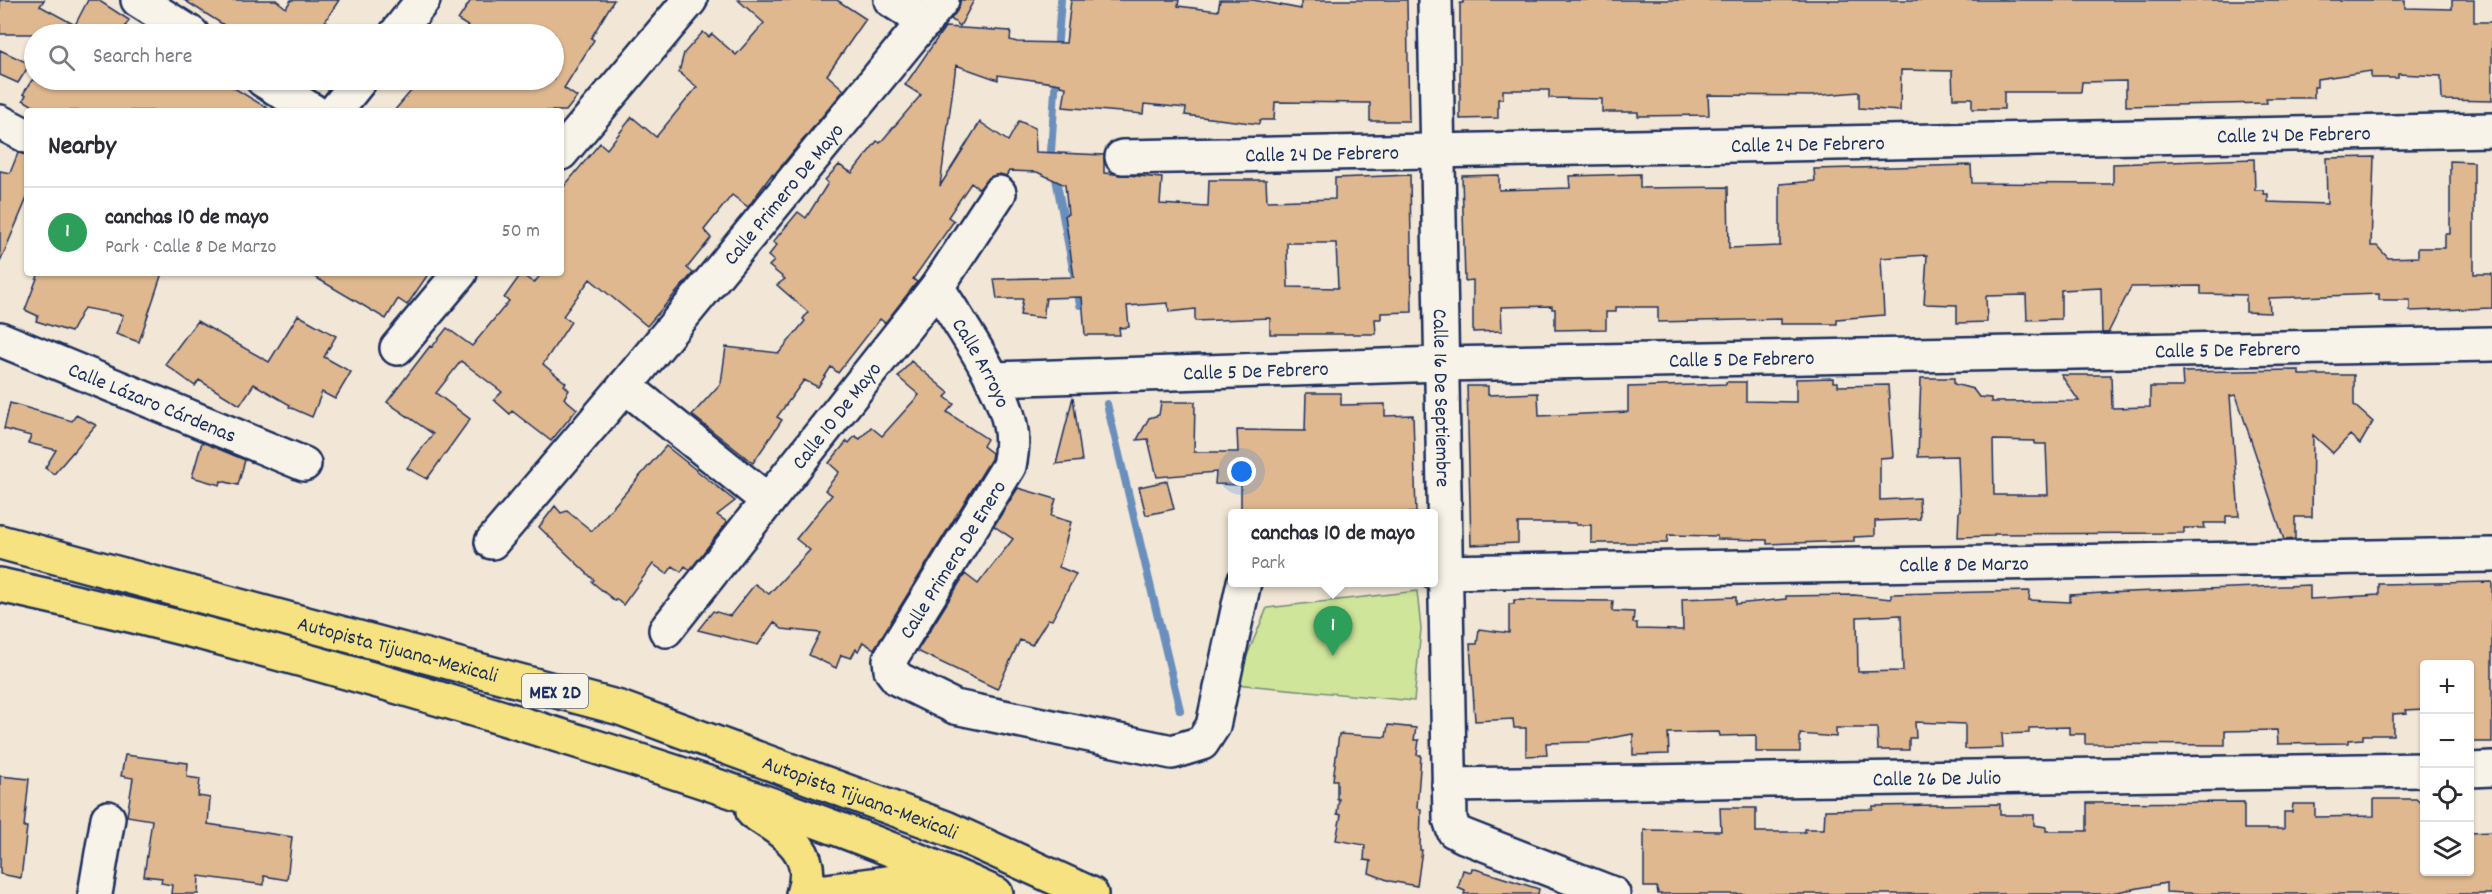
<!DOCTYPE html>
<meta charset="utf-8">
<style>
:root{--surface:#fff;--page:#f7f7f7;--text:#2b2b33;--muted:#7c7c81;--line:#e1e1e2;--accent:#c8321e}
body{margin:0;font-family:Dekko,sans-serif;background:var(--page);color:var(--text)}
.controls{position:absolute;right:18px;bottom:18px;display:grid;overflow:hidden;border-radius:6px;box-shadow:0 2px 4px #0004}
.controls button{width:54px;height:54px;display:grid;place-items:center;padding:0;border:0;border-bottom:2px solid var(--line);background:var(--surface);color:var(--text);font:30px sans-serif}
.you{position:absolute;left:1242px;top:472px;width:21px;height:21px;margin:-15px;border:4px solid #fff;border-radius:50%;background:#1a73e8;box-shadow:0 0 0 9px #1a73e833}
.badge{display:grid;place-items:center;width:39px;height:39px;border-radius:50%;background:var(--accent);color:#fff;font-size:20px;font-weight:700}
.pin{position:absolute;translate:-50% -50px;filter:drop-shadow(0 2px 3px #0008)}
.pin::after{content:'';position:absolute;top:32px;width:21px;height:18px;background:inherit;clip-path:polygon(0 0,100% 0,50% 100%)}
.popup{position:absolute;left:1228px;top:509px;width:210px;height:78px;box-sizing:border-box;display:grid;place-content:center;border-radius:6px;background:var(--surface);filter:drop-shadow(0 2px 4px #0005);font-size:20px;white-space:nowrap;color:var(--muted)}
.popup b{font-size:22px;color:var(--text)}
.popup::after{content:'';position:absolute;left:50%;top:100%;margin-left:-12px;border:12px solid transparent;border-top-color:var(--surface)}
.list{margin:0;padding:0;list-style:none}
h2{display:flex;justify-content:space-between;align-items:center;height:78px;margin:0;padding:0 24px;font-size:26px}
h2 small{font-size:20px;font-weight:400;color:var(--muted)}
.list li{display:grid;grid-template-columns:39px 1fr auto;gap:18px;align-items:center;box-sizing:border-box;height:90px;padding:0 24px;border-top:2px solid var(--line)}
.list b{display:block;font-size:22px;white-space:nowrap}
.list p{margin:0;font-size:20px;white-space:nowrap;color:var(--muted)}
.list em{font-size:20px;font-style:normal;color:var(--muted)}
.icon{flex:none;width:33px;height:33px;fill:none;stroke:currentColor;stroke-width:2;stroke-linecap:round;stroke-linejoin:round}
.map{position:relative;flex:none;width:2492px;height:894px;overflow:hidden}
.search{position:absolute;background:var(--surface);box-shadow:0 2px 4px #0004;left:24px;top:24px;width:540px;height:66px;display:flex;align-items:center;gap:15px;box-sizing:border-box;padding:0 21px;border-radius:33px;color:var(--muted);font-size:22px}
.panel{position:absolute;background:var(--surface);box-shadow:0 2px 4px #0004;left:24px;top:108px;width:540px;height:168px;border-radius:6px}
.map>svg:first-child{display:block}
.green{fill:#cfe59a;stroke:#758a7c;stroke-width:1.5}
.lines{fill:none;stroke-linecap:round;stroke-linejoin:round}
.stream{stroke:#6a8fbc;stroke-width:8}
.building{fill:#dfb890;stroke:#1b2f5e;stroke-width:1.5;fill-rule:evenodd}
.minor-casing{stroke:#1b2f5e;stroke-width:38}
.highway-casing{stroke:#1b2f5e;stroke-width:38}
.minor{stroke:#f7f3e8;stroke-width:33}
.highway{stroke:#f6e281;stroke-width:33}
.labels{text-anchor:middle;stroke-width:4.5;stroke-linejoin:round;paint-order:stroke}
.shield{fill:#f7f3e8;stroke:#5d6a87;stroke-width:1.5}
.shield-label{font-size:20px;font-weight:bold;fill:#1b2f5e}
.street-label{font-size:21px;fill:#1b2f5e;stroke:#f7f3e8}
</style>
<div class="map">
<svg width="2492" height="894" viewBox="0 0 2492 894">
<rect width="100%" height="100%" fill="#f2e7d6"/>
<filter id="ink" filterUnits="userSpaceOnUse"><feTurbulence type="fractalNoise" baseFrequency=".0167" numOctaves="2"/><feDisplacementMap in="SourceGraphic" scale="12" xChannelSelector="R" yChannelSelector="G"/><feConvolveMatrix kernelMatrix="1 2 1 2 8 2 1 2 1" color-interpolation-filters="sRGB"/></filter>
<g filter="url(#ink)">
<path class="green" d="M1417,591L1421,629L1414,701L1235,684L1267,608Z"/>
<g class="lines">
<path class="stream" d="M1057,52L1061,0
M1056,75L1051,152L1074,274
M1077,289L1080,305
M1107,404L1180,710"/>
</g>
<path class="building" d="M0,0H44L40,6L75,25L88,0H98L129,20L121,34H0Z
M184,0H276L286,8L291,0H339L317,34H238Z
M471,0H614L591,38L594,40L564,88L577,97L566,111H394L417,84L424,89L429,81L439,88L445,80H554V34H480L458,20Z
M738,0H837L866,19L827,75L844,90L773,176L772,174L748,207L732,195L704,230L711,238L687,268L693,273L647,326L590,279L563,316L571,322L543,364L566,383L564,385L569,390L564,398L577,409L551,441L512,411L510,414L494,400L502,392L461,361L436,393L470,419L427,479L407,468L433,434L387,402L430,346L432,347L447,328L472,346L509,301L504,298L521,274L534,283L542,273H561V190L600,143L607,149L632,117L656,137L697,87L679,72L684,53L703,32L709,37L712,34L736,55L764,23Z
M960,0H974L960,26L951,19L957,11Z
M1071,0H1179L1178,6L1218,11L1220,0H1253L1301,9V0H1407L1409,121H1370V103L1275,102L1274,120H1260L1259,124L1185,115L1186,108L1144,104L1143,114L1063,107L1066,87L1060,86V84L998,75V80L956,65L940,186L980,122L1008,141L1019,121L1035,128L1036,152L1104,155V173L1162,178L1160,204L1208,207L1209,180H1266L1267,201L1335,199V178L1410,175L1412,312L1381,313V319H1375L1376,334H1270V318L1195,321V309L1169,312L1168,303L1127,306L1129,327L1119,328L1120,335H1085L1082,297L1046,298L1043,318L1020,315L1023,299H997L994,279L1074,277L1065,215L1068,214L1065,185L1037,172L1009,171L1006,176L1000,174L990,177L979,189L971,183L948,217L954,221L913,279L917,282L885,323L880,319L838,373L831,367L818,387L804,380L777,417L782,420L753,463L692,415L721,383L726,347L779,353L805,321L803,319L808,312L777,285L785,279L769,266L774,261L768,256L777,245L773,242L798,212L806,218L828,183L825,180L839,165L852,173L877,141L880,143L921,95L905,85L945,27L1011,31L1010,40L1017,42L1066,43ZM1287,243H1336L1338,288L1288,287Z
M1463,0H2405V8L2452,9V0H2474V22H2492V101L2442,100L2441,76L2398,74V78H2371V71L2317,79V87H2314V98H2266L2267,103L2126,106V81L2082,82L2081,92H2004V109H1972V98H1953L1952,71L1901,70L1900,111L1859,108V92L1811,96L1708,95L1709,115L1638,116V112H1602V99L1549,98V90H1503V99H1498V118L1460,119V3H1463Z
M0,50L30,64L18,83L0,75Z
M32,80H221L272,111H42L23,100L26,95L23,94Z
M18,153L27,155V198L0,262V171L10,173Z
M2374,157L2371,246H2377L2388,258L2418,257V248H2445V234H2450V161L2474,162V274H2492V308L2410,311V300H2379V294L2269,298L2270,313L2246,312V295L2201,294V286L2131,287L2108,333H2102L2101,288L2061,290V319L2027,320L2026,295L1986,296L1987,322L1957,323V305L1924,304L1927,255L1881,258L1884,315L1837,319V324H1781V319L1658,322V307H1616V312H1606V329L1555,330V309H1552V306L1501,307L1502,331L1473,332V280L1465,281L1462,176L1499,175V190L1570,188L1569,176L1640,174V188L1728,187L1729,248L1780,246V184L1815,181L1814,169L1971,165L1972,183L2113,184V164L2254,159L2255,190H2263L2264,194H2268V202L2327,204L2326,158Z
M39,273H162L139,342L116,334L123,315L84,308L71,332L36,321L38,316L25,310Z
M308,273H429L407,305L398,299L386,319Z
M298,315L336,336L324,357L351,372L335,399L322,392L312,417L289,407L290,405L254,384L240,405L199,380L195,386L165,364L197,321L269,362Z
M911,361L949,393L945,397L954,404L947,412L987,439L983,446L992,453L991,459L874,649L863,642L858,651L856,649L851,658L841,655L836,668L809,655L820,633L782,629L774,622L758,645L698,630L713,611L730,616L755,584L769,594L810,550L796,539L832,495L825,490L839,472L829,463L847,441L849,443L855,436L860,439L871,427L882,436L919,395L898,377Z
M2299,370V375H2354V405L2373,422L2360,444L2350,435L2333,453L2313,435L2312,517H2295V539L2284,540L2236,395L2230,396L2239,516H2226V523H2204L2205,528H2184V533L1994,534V536L1958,537L1959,511H1960L1958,456L1918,457L1921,378H1954V384L1973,389L1979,397L1991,398V402L2079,401L2061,375H2111L2112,408L2150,407V387H2183L2182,372ZM1993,440L2035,441V444H2046L2048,495H1994Z
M1833,378V382H1838V386L1888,385L1893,457L1880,458V500L1919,498L1920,519L1875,521V536L1854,537V541L1767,544V540L1717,539V536L1668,535L1667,543H1591V525H1576V523H1518V543L1471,545L1467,386H1488V395L1538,393L1539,416L1628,412V387L1726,384V382H1746V401L1796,402V379Z
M1306,393H1341V405L1385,404V416L1413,415L1416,513H1241V485L1215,484L1216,472L1157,477L1148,439L1137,440L1149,418L1159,415L1161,402H1195L1194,452H1238L1237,430L1305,431Z
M1073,397L1082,461L1056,464Z
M10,403L72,421L76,415L96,425L54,474L45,468L56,450L28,443L31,436L4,429Z
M202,442L245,460L238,485L221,481L220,485L192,477Z
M666,446L735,501L717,515L727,522L690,570L685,566L681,572L673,566L667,574L653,564L623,605L616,599L615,601L592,582L594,580L539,527L555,506L561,513L567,511L592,531Z
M1167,481L1174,509L1146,515L1139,487Z
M1018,488L1056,499L1051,516L1071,522L1059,567L1076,574L1052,620L1048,619L1032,645L1020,640L997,689L917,651L965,574L978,584L1013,539L994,526Z
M2492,582V742H2469V664H2424V709L2406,710L2407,713L2393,714V735H2363V739L2348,740V743L2278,744L2277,730L2225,731V745L2085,744V734H2069V727L2029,728V733L2002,734L2003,748L1965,749V724L1915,722L1916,738H1909V750H1878L1877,728H1836V737L1800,734V752H1756V735L1720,736L1719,732L1668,733L1669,754L1633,755V734L1588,742L1546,743L1547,755L1526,756V728H1514L1513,719L1475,721L1470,644H1477L1479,629L1509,633V604H1514V600L1613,601L1612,611L1634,612L1633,623H1637V629L1683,630L1682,599L1736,597V604L1786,599V596L1854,595L1891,599V594L2030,591L2029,600L2070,602V595L2103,593L2310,585V599L2379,595V584ZM1901,615L1903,671L1858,672L1857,617Z
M1388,725L1416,728L1414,740H1419L1417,755H1421L1417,808L1421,809L1420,850H1422L1417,886L1390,881L1369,873L1371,861L1364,860L1365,845L1336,840L1341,815L1337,814L1339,799H1337V780H1333L1339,734L1386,737Z
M125,755L188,763L187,777L200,779L198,796L210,798L208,824L292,837L287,880L264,876V885L199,876L198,894H171L172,885L161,883L162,878L144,876L152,820L127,816L133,778L121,776Z
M0,776L29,779L24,827H27L21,878L0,874Z
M2374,799H2416L2424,806V872H2469V833L2492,832V894H2205L2166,892V883L2106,894H1658L1657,887H1644V830L1721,831L1720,808H1756V832H1805V829H1824L1825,810L1873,809V806L2000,804V815H2034V825L2046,827V831H2087V803L2244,802V829H2284V812H2292L2293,804H2315V817L2374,816Z
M1472,868L1539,889L1538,894H1464L1465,891L1458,888L1463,870L1471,872Z"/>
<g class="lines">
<g class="minor-casing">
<g id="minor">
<path d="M138,0L192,34"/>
<path d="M891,0L925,22"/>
<path id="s1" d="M1435,0L1450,819L1454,831L1464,836L1613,894"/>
<path d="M396,34L423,0"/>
<path d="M263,80L313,111"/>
<path d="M335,111L360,80"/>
<path d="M0,122L27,136"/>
<path d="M561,153L690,0"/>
<path id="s2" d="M1122,157L2492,130"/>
<path id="s3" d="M937,287C960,324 1002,384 1010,425C1013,439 1012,452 1009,466L890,659L891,670L898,679L955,707L1172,752L1202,743L1213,726L1244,582"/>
<path id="s4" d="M0,339L304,464"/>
<path d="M397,348L460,273"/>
<path id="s5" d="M992,379L1441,364L2492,344"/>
<path d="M625,386L768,501"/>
<path id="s6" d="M492,542L625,386L942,0"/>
<path id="s7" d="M1434,572L2492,555"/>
<path id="s8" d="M666,630L937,287L999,193"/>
<path d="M2470,770L2492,769"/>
<path id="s9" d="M1449,785L2424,770"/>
<path d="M95,894L108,818"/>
</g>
</g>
<g class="highway-casing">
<g id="highway">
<path id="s10" d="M0,542L620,708L946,828L1091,894"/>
<path d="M0,585C191,627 381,679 567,738C713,783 857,831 996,894"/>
<path d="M753,812C785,833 818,851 803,894"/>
<path d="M819,894L826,891L901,881L951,883"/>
</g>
</g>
<use href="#minor" class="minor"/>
<use href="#highway" class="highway"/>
</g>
</g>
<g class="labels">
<rect class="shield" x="522" y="674" width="66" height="34" rx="4.5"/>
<g class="shield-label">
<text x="555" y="698">MEX 2D</text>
</g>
<g class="street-label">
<text dy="7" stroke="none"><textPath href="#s2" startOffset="1172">Calle 24 De Febrero</textPath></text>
<text dy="7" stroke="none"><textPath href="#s2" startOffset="686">Calle 24 De Febrero</textPath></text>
<text dy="7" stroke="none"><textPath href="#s2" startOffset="200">Calle 24 De Febrero</textPath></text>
<text dy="7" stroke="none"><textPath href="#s6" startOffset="454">Calle Primero De Mayo</textPath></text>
<text dy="7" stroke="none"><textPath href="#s5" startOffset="1236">Calle 5 De Febrero</textPath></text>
<text dy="7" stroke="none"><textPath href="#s5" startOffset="750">Calle 5 De Febrero</textPath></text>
<text dy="7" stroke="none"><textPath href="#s3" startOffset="88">Calle Arroyo</textPath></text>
<text dy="7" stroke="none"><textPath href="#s5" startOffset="264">Calle 5 De Febrero</textPath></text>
<text dy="7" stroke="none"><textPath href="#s1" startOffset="398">Calle 16 De Septiembre</textPath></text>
<text dy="7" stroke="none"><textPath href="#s4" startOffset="165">Calle Lázaro Cárdenas</textPath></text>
<text dy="7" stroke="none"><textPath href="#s8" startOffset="274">Calle 10 De Mayo</textPath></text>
<text transform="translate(952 559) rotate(-58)" y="7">Calle Primera De Enero</text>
<text dy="7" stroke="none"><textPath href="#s7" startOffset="530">Calle 8 De Marzo</textPath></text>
<text dy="7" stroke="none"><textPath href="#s10" startOffset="412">Autopista Tijuana-Mexicali</textPath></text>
<text dy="7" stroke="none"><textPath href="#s9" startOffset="488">Calle 26 De Julio</textPath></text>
<text dy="7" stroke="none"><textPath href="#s10" startOffset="898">Autopista Tijuana-Mexicali</textPath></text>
</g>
</g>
</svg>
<div class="controls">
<button>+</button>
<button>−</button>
<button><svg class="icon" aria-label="locate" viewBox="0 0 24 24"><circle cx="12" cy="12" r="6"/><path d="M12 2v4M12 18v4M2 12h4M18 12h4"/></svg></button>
<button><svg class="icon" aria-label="layers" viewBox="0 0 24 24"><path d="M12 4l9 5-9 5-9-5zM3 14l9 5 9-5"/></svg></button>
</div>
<div class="you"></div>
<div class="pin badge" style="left:1333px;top:656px;background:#2e9e5b">1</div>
<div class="popup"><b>canchas 10 de mayo</b>Park</div>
<div class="search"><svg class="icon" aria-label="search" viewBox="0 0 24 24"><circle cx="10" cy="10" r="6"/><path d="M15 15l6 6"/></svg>Search here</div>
<section class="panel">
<h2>Nearby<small></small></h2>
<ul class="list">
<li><span class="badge" style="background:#2e9e5b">1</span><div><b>canchas 10 de mayo</b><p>Park · Calle 8 De Marzo</p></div><em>50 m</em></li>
</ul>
</section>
</div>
